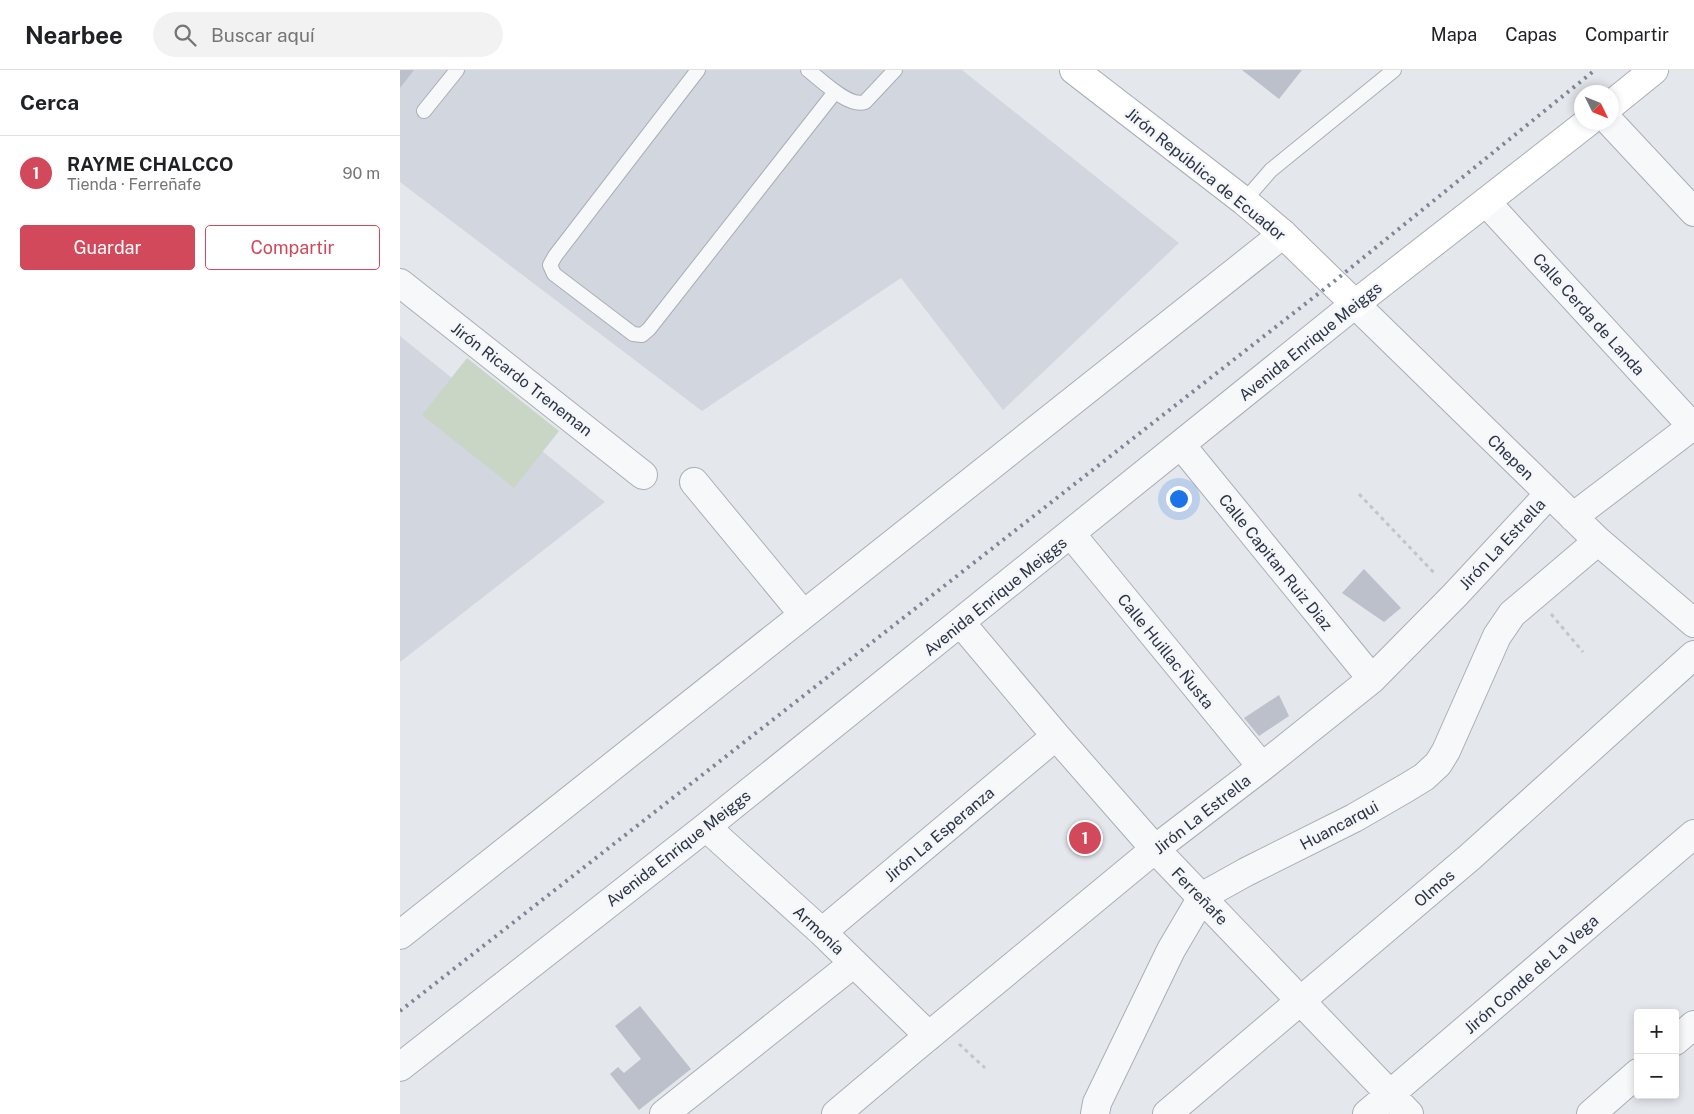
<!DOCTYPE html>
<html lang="es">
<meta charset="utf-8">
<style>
:root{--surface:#fff;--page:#f2f2f2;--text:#202124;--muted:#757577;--line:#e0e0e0;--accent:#d1495b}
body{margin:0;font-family:"Public Sans",sans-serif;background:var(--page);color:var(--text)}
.controls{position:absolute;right:15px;bottom:15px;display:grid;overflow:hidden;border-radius:5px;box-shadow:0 2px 8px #0003}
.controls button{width:45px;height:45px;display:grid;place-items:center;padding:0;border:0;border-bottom:1px solid var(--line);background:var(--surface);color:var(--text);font:25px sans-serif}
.compass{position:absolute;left:1174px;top:15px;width:45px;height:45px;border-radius:50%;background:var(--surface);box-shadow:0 2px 8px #0003;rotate:133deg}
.you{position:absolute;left:778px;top:428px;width:18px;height:18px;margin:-12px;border:4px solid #fff;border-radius:50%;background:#1a73e8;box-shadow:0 0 0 8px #1a73e833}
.badge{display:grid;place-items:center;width:32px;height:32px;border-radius:50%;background:var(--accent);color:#fff;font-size:16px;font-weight:700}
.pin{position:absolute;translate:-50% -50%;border:2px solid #fff;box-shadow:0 1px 5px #0006}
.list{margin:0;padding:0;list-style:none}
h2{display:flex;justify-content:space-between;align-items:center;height:65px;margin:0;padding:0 20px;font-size:21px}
h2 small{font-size:16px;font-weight:400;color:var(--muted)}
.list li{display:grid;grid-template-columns:32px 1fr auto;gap:15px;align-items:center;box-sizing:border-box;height:75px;padding:0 20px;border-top:1px solid var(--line)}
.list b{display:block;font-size:19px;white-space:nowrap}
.list p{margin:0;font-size:16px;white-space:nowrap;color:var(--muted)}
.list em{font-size:16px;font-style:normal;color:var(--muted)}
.actions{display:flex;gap:10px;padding:15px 20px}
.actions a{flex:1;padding:11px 0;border:1px solid var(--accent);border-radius:5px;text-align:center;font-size:18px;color:var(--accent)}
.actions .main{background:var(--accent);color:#fff}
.icon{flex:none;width:28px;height:28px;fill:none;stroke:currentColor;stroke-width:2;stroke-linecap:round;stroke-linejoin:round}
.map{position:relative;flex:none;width:1294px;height:1044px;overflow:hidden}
header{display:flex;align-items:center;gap:30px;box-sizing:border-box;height:70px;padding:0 25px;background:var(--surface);border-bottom:1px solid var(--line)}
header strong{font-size:24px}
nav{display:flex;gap:28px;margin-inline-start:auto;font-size:18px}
.search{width:350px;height:45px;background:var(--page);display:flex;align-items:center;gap:12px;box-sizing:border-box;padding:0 18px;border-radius:28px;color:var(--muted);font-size:19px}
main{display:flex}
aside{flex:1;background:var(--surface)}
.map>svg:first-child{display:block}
.built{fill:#d2d6de}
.green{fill:#c9d6c5}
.building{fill:#bbc0ca}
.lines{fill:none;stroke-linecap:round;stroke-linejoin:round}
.lane-casing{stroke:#a9aeb7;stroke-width:16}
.street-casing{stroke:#a9aeb7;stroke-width:30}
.secondary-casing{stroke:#a9aeb7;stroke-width:30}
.path{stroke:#c2c5cb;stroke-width:3;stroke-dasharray:4 4;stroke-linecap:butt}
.lane{stroke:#f7f8fa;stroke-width:14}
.street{stroke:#f7f8fa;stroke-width:28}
.secondary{stroke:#fff;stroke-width:28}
.rail{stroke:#7d8696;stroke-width:4;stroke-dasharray:2.5 5;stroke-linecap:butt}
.labels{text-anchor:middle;stroke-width:5;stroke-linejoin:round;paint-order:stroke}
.street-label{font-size:16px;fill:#2b3445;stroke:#f4f6f9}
</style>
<header>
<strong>Nearbee</strong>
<div class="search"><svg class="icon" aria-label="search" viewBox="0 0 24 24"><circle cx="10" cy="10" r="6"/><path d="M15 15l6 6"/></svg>Buscar aquí</div>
<nav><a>Mapa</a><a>Capas</a><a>Compartir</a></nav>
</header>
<main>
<aside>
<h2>Cerca<small></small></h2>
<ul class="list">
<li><span class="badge">1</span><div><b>RAYME CHALCCO</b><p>Tienda · Ferreñafe</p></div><em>90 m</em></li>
</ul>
<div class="actions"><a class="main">Guardar</a><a>Compartir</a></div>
</aside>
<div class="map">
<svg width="1294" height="1044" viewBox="0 0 1294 1044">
<rect width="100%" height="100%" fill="#e4e7ec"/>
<path class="built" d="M0,0H562L779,173L603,340L501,208L302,341L0,112Z
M0,266L205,432L0,592Z"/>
<path class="green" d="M67,288L159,361L114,418L22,345Z"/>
<path class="building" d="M0,0H14L0,18Z
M842,0H902L879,29Z
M964,499L1001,538L984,552L942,523Z
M879,625L889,646L859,666L844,648Z
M240,936L291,999L239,1040L210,1004L218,997L224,1003L241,989L215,956Z"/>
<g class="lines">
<g class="lane-casing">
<path id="lane" d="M298,0L155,186L150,195L154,204L233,264L242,265L249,259L435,22
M408,0C421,10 449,38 465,32L495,0
M24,41L57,0
M844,131L871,100L994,0"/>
</g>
<g class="street-casing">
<path id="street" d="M1210,52L1294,142
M1087,133L1292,356
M0,213L243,405
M781,375L972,609
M294,412L403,544
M1173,447L1294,355
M671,464L862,697
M561,553L656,666L755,779L1009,1044
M306,757L422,862L529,966
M422,862L656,666
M0,865L883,164
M1275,971L1294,955
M0,997L306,757L955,234L1198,471L1294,553
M264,1044L454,893
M436,1044L513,979L755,779L862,697L972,609L1055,525L1149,424
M695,1044L697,1033L771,880L798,834L801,827L846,802L954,748L1006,718L1024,707L1038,694L1046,681L1097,566L1112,544L1198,471
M767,1044L1070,787L1294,585
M967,1044L1294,764
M1191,1044L1238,1003"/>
</g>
<g class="secondary-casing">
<path id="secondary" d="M674,0L844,131L883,164L955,234L1188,52
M1212,34L1254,0"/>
</g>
<path class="path" d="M959,424L1036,505
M1151,544L1183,582
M559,974L585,998"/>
<use href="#lane" class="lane"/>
<use href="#street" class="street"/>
<use href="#secondary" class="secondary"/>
<path class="rail" d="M0,941L932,213L1195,0"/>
</g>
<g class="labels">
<g class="street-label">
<text transform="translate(806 104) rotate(39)" y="6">Jirón República de Ecuador</text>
<text transform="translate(1189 244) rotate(48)" y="6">Calle Cerda de Landa</text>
<text transform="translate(910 271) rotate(-39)" y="6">Avenida Enrique Meiggs</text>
<text transform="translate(122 309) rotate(38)" y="6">Jirón Ricardo Treneman</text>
<text transform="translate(1111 387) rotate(44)" y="6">Chepen</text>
<text transform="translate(1102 474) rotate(-47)" y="6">Jirón La Estrella</text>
<text transform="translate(876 492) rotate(51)" y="6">Calle Capitan Ruiz Diaz</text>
<text transform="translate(595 526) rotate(-39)" y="6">Avenida Enrique Meiggs</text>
<text transform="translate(766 581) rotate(51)" y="6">Calle Huillac Ñusta</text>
<text transform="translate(802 744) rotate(-38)" y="6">Jirón La Estrella</text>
<text transform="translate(939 755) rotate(-28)" y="6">Huancarqui</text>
<text transform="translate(539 764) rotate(-40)" y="6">Jirón La Esperanza</text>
<text transform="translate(278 778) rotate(-38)" y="6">Avenida Enrique Meiggs</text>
<text transform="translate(1034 818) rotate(-41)" y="6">Olmos</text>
<text transform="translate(800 826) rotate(46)" y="6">Ferreñafe</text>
<text transform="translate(419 860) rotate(43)" y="6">Armonía</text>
<text transform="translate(1131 904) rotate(-41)" y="6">Jirón Conde de La Vega</text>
</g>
</g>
</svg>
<div class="controls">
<button>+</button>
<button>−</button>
</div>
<svg class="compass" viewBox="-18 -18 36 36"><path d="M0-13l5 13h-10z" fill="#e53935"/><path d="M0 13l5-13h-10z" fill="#757577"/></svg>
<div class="you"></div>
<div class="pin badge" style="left:685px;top:768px">1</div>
</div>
</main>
